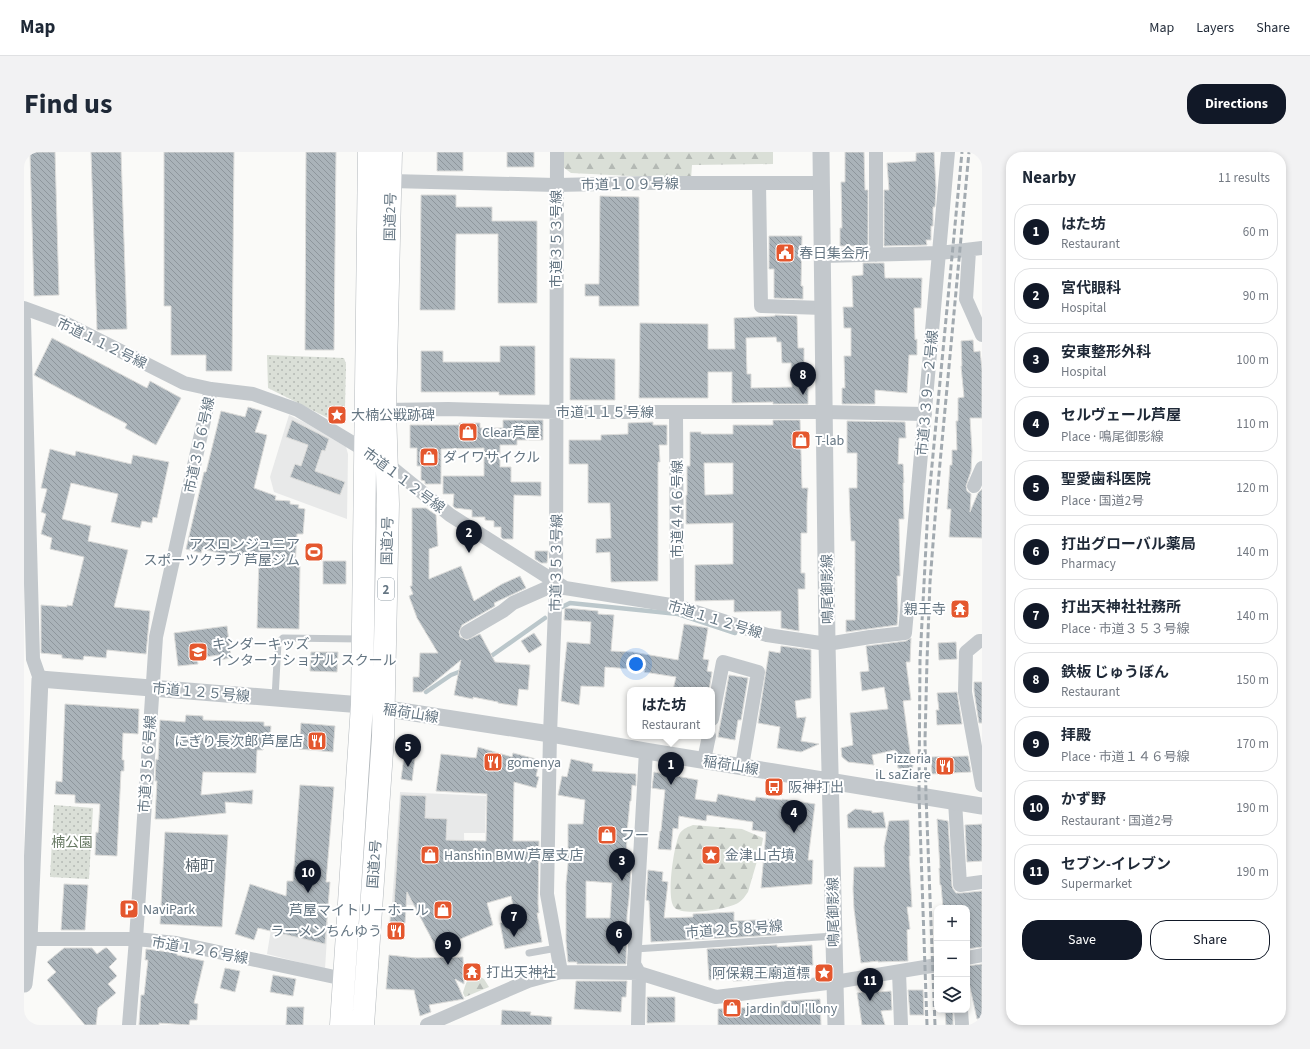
<!DOCTYPE html>
<meta charset="utf-8">
<style>
:root{--surface:#fff;--page:#f2f2f3;--text:#1f2937;--muted:#747a83;--line:#e0e1e3;--accent:#111827}
body{margin:0;font-family:"Source Sans 3","Noto Sans JP",sans-serif;background:var(--page);color:var(--text)}
.controls{position:absolute;right:12px;bottom:12px;display:grid;overflow:hidden;border-radius:8px;box-shadow:0 2px 6px #0003}
.controls button{width:36px;height:36px;display:grid;place-items:center;padding:0;border:0;border-bottom:1px solid var(--line);background:var(--surface);color:var(--text);font:20px sans-serif}
.you{position:absolute;left:612px;top:512px;width:14px;height:14px;margin:-10px;border:3px solid #fff;border-radius:50%;background:#1a73e8;box-shadow:0 0 0 6px #1a73e833}
.badge{display:grid;place-items:center;width:26px;height:26px;border-radius:50%;background:var(--accent);color:#fff;font-size:13px;font-weight:700}
.pin{position:absolute;translate:-50% -33px;filter:drop-shadow(0 1px 2px #0008)}
.pin::after{content:'';position:absolute;top:21px;width:14px;height:12px;background:inherit;clip-path:polygon(0 0,100% 0,50% 100%)}
.popup{position:absolute;left:603px;top:535px;width:88px;height:52px;box-sizing:border-box;display:grid;place-content:center;border-radius:8px;background:var(--surface);filter:drop-shadow(0 1px 3px #0005);font-size:13px;white-space:nowrap;color:var(--muted)}
.popup b{font-size:15px;color:var(--text)}
.popup::after{content:'';position:absolute;left:50%;top:100%;margin-left:-8px;border:8px solid transparent;border-top-color:var(--surface)}
.list{margin:0;padding:0;list-style:none}
h2{display:flex;justify-content:space-between;align-items:center;height:52px;margin:0;padding:0 16px;font-size:17px}
h2 small{font-size:13px;font-weight:400;color:var(--muted)}
.list li{display:grid;grid-template-columns:26px 1fr auto;gap:12px;align-items:center;box-sizing:border-box;height:56px;margin:0 8px 8px;padding:0 8px;border:1px solid var(--line);border-radius:16px}
.list b{display:block;font-size:15px;white-space:nowrap}
.list p{margin:0;font-size:13px;white-space:nowrap;color:var(--muted)}
.list em{font-size:13px;font-style:normal;color:var(--muted)}
.actions{display:flex;gap:8px;padding:12px 16px}
.actions a{flex:1;padding:9px 0;border:1px solid var(--accent);border-radius:16px;text-align:center;font-size:14px;color:var(--accent)}
.actions .main{background:var(--accent);color:#fff}
.icon{flex:none;width:22px;height:22px;fill:none;stroke:currentColor;stroke-width:2;stroke-linecap:round;stroke-linejoin:round}
.map{position:relative;flex:none;width:958px;height:873px;overflow:hidden;border-radius:16px}
header{display:flex;align-items:center;gap:24px;box-sizing:border-box;height:56px;padding:0 20px;background:var(--surface);border-bottom:1px solid var(--line)}
header strong{font-size:19px}
nav{display:flex;gap:22px;margin-inline-start:auto;font-size:14px}
.intro{display:flex;align-items:center;justify-content:space-between;box-sizing:border-box;height:96px;padding:0 24px}
h1{margin:0;font-size:28px}
.button{padding:10px 18px;border-radius:16px;background:var(--accent);color:#fff;font-size:14px;font-weight:700}
main{display:flex;gap:24px;padding:0 24px}
aside{flex:1;background:var(--surface);border-radius:16px;box-shadow:0 2px 6px #0003}
.map>svg:first-child{display:block}
.built{fill:#e8e9e9}
.forest{fill:url(#forest-firs)}
.park{fill:url(#park-dots)}
.lines{fill:none;stroke-linecap:round;stroke-linejoin:round}
.stream{stroke:#bbc7cb;stroke-width:4.5}
.building{fill:url(#building-back-hatch);stroke:#dcdcda;fill-rule:evenodd}
.trunk-casing{stroke:#b4b9bd;stroke-width:23}
.service{stroke:#c3c8cc;stroke-width:7}
.minor{stroke:#c3c8cc;stroke-width:14}
.tertiary{stroke:#c3c8cc;stroke-width:17}
.trunk{stroke:#fff;stroke-width:22}
.rail{stroke:#a2aab0;stroke-width:3;stroke-dasharray:6 3;stroke-linecap:butt}
.labels{text-anchor:middle;stroke-width:4;stroke-linejoin:round;paint-order:stroke}
.shield{fill:#fff;stroke:#939fa8;stroke-width:1}
.shield-label{font-size:13px;font-weight:bold;fill:#657683}
.street-label{font-size:14px;fill:#657683;stroke:#fff}
.poi-label{font-size:14px;fill:#657683;stroke:#fff;text-anchor:start}
.park-label{font-size:14px;fill:#687a64;stroke:#fff}
.neighbourhood-label{font-size:15px;fill:#57646e;stroke:#fff}
</style>
<header>
<strong>Map</strong>
<nav><a>Map</a><a>Layers</a><a>Share</a></nav>
</header>
<div class="intro"><h1>Find us</h1><a class="button">Directions</a></div>
<main>
<div class="map">
<svg width="958" height="873" viewBox="0 0 958 873">
<defs>
<pattern id="forest-firs" width="22" height="20" patternUnits="userSpaceOnUse"><rect width="22" height="20" fill="#dadfd7"/><path d="M5 1l3.5 6h-7zM16 11l3.5 6h-7z" fill="#b4b9b4"/></pattern>
<pattern id="park-dots" width="8" height="8" patternUnits="userSpaceOnUse"><rect width="8" height="8" fill="#dadfd7"/><path d="M2 2h.1M6 6h.1" fill="none" stroke="#b4b9b4" stroke-width="1.8" stroke-linecap="round"/></pattern>
<pattern id="building-back-hatch" width="6" height="6" patternUnits="userSpaceOnUse"><rect width="6" height="6" fill="#aab3b9"/><path d="M-1 5l2 2M0 0l6 6M5-1l2 2" fill="none" stroke="#8e969c"/></pattern>
</defs>
<rect width="100%" height="100%" fill="#fafaf8"/>
<path class="built" d="M265,263L282,271L322,295L324,302L323,367L250,340L246,325Z
M376,640L462,644L461,681H440L441,725L396,754L368,751Z
M250,759L304,770L301,817L243,802Z"/>
<path class="forest" d="M539,0H749V12L668,13L667,27L547,21L539,15Z
M669,673L718,677L739,686L738,692L724,740C721,744 719,748 714,751C704,757 658,765 650,755C642,746 650,691 656,681C660,676 664,675 669,673Z
M451,822L460,827L465,835L441,845L439,841C441,834 443,825 451,822Z"/>
<path class="park" d="M243,203L320,206L322,212L321,255C311,255 306,257 308,268L244,236Z
M30,653L69,656L65,727L26,725Z"/>
<g class="lines">
<path class="stream" d="M538,455L546,451L654,462L711,481
M463,507L521,466
M402,540L427,523L440,518"/>
</g>
<path class="building" d="M6,0H31L35,143L10,144Z
M67,0H97L103,177L73,178Z
M140,0H210L208,219H182V203H147V154H140Z
M282,0H312L310,198H281Z
M413,0H439V19H413Z
M483,0H510V15H483Z
M821,0H840L841,38H844V94H816V76H818L817,30H821Z
M910,0L912,36L911,55H909V74H907V88H902L903,93L860,94V38H865L863,11L892,9V1Z
M397,43H432V55H468V69H513V151H474V82H432L431,158H396Z
M576,44L615,45V154H575V144H561V132H575Z
M745,84H778L777,134H779V147L750,146V117H745Z
M839,111H860L861,126H898L897,156H890L891,188L893,187V203H885L883,241L851,238V252H818V236H821L820,204H827V176H820L819,155H829L828,124L839,123Z
M751,163L773,164L774,196H780V234H784V252H749V250L708,251V220H684V246H615L616,171L684,172V197H711L710,166L751,164ZM752,185L753,190H757L758,211H767L768,235L727,236V222H723L722,186Z
M28,186L123,236L126,229L157,246L132,293L101,276L103,272L10,223Z
M949,188L950,200L956,199L958,217V266H946L948,299L947,319L942,334L943,339L947,342L946,360L954,341L958,337V386L925,385L927,357H923L926,313H928V298H933L932,269H934V246L940,245L937,214H938L937,189Z
M476,194H511V243H475V240H397V199H419V210H476Z
M546,206L591,207V248H546Z
M224,255L238,259L231,280L243,283L230,336L252,344L251,348L266,349V352L275,353L274,356L281,357L279,382H273L271,413H276L275,477L233,476L235,404L208,403V404L178,397L177,401L162,397L180,320H182L197,259L221,265Z
M268,268L305,287L301,299L298,298L291,319L321,330L316,343L266,325L271,312L277,314L284,293L262,285Z
M479,268H519V288H493V293H476V315H487V330H517V344L490,343L489,387H479L477,385V375H470V369L461,368V365H448V358L431,356L429,354L430,342H419V324H460V296L417,297V332H401V329L397,328V314H393V296H386V273H435V271H456V276H479Z
M749,268H776L778,336H784L783,350V381H777V421H781V437H774L775,479L757,476V459L710,460V448L671,449V413L709,412V371L662,372V343H663V314H666V280H677V282H709V273H749ZM680,311H709V342L681,343Z
M823,269L881,270L882,286H875L874,312H879L880,331H879L880,367H875L876,424H873L874,460L873,473L822,480V468H831V389H827L825,336H833V301H823Z
M629,270V273H643V293H635L636,310H634V429L587,430L586,400L572,401V387L587,386L586,351H564V312H545V288H577V283L604,282V271Z
M26,297L51,304L52,299L107,312L109,303L145,310L133,366L129,365L128,371L118,369L116,376L87,370L94,342L47,331L38,367L67,374L64,389L104,398L90,455L126,459L122,502L83,498L82,506L60,504L59,508L38,506V503L17,501V453L43,455V453L48,454L60,405L26,397L28,386L17,382L22,362L17,360L23,337L17,336Z
M388,356H402L412,363L414,394L405,397V427L437,414L450,449L478,432L496,424L502,436L470,451L471,454L438,473L435,480L436,485L443,488L456,482L471,510L506,513L504,538L495,537L493,554L474,551V550L449,545V547L430,543L437,508L398,540H389V525H395L396,501H414L393,466L385,444L389,442L386,434H388Z
M511,399H524L523,411H517L511,407Z
M299,409H322V432H299Z
M541,456L574,459V462L590,463L587,499L609,500L654,508L660,472L684,476L679,507L685,508L683,519L688,520L685,538H649L652,525L620,520L621,518L581,515L580,535L557,534L555,553L537,549L543,490L566,492L567,470L540,468Z
M203,474L207,506L195,508V503L173,506L174,512L154,514L150,481Z
M510,481L518,493L505,501L497,489Z
M887,486L886,510H882L887,548L879,549L887,607H890L888,619L874,616L871,598L848,603L850,613L824,610L818,605L817,596L829,593L826,561L864,557L860,535L838,539L836,520L845,519L842,494L882,489Z
M932,490L933,507L915,508L914,491Z
M757,494L787,498V546L771,549L773,566L782,565L777,589L795,592L777,600L753,596L756,575L734,571L745,499L756,501Z
M287,500H314L313,520L286,519Z
M705,523L724,526L717,568H714L711,588L694,585Z
M950,530H958V571H955L950,539Z
M933,540L938,572L913,573L912,558H915L913,541Z
M41,552L115,557L114,582L99,581L98,608H100V619H97L93,704L71,703L72,680L74,681L76,652L51,651V643L31,642L32,629L38,630Z
M162,563L179,564V568L240,570V574H247L246,589H240L239,598H233L232,621L179,620L177,643L229,638L228,652L201,650L202,661L144,667H131L133,629H131L132,607L134,608L136,568L161,570Z
M277,571L311,574L309,600L275,597Z
M382,590L393,591L388,629L377,627Z
M454,595L488,605L489,601L516,608L512,624L515,625L512,636L490,630L489,689H515L514,752L515,761H513L518,790L481,797L476,771L492,768L487,744L463,751L469,773L413,797L383,740L381,771L366,770L367,752L370,753L377,643L402,644L401,666L423,667L422,688L462,689L463,642L412,639L417,602L452,606Z
M944,604L947,620L908,622L907,605Z
M547,607L569,612L568,619L612,622V634L608,633L607,649H606L603,681L602,715L607,716L605,746L603,763L602,812H553V810H544L542,789V732L544,712V672H559L561,648L534,643L538,624L543,625ZM562,729L588,731L586,766H562Z
M630,620L674,628L671,647L692,650L694,642L731,649L732,645L758,648V647L791,652L784,708H789L788,732L737,736L742,680L728,678L729,670L683,663L682,669L655,664L654,677L649,676L647,698L634,697L636,679H637L641,638L628,636Z
M276,633L310,635L302,730H306L301,792L234,776L230,788L211,782L226,732L262,744L263,729H269Z
M831,657L848,659V661L859,660L862,676H824L823,663Z
M913,667L924,669L928,734L929,737L932,741H937L958,739V795L943,797V756H919L917,733H916L915,716H916Z
M885,668L886,704H885L888,755H883L886,777L883,778L884,809L854,810V809L837,811L830,757L829,737L830,715H861L860,695L865,669Z
M958,672V709L943,710L941,673Z
M141,680L204,683L198,775L136,772Z
M624,718L639,720L638,729L644,730L640,766L669,765V762L710,760V769L751,767L752,783L627,790L625,749L622,748Z
M40,732L64,733L61,778H37Z
M753,793V795L788,793L789,813L762,815L763,827L709,829V827L685,828L683,797Z
M40,796H68L73,802L81,796H83L93,807L85,815L93,824L84,832L92,841L74,856L72,873H61L23,828L32,820L23,810Z
M122,797L153,801V803L180,809L170,851L174,852L173,868H166L165,873L135,871V873H115L117,843H120L124,808H121Z
M365,803L392,806H391L439,805L440,832L431,827L440,847L405,853L407,860L396,864L390,838L362,837Z
M958,812V866L953,867L943,822V814Z
M201,816L216,819L211,840L196,836Z
M249,823L272,827L269,844L246,840Z
M552,829H603L602,845H598L597,860L550,857Z
M854,837L855,840L867,839L868,858L857,859L861,873H838L833,841Z
M884,838H899L900,863H886Z
M623,845H651V870L623,871Z
M796,847L797,873H694V857L757,854V849Z
M263,855H280L279,873H262Z
M478,858L507,860L506,863L528,865L527,873H477Z
M921,858H929V873H922Z"/>
<g class="lines">
<g class="trunk-casing">
<path id="trunk" d="M317,873L338,553L345,0
M339,873L359,585L364,352L361,258L367,0"/>
</g>
<path class="service" d="M251,546L254,491L259,486L337,487
M611,797L810,784
M505,801L533,796"/>
<path class="minor" d="M533,0L532,432L526,582L523,742L537,820
M852,0V103
M367,29L532,33L626,31H797
M735,31L737,154L799,156
M945,99L942,147L958,183
M798,104L916,101L958,96
M0,156L41,171L160,231L187,237L229,242L274,258L362,311L426,363L541,436L653,454L743,483L803,492L846,485L881,481L924,0
M0,168L9,507L16,527
M361,258L424,257L533,260H801L901,262
M652,260L653,454
M950,334L958,316
M443,480L479,459L489,451L532,432
M958,489H955L942,500L941,540L958,633
M688,567L699,510L734,520L718,614
M680,608L685,584
M931,649L936,733L958,730
M5,787H112L152,791L320,827
M943,806L958,803
M875,820L877,873
M937,858L938,873
M105,873L112,787L132,485L187,237
M403,873L504,829L537,820L615,821L692,845L811,830L913,813
M614,873L615,821L610,812L622,599"/>
<path class="tertiary" d="M797,0L803,492L812,873
M0,832L5,787L16,527L338,553L526,582L622,599L958,654"/>
<use href="#trunk" class="trunk"/>
<path class="rail" d="M903,873L895,643L896,508L904,355L938,0
M911,873L902,644L901,588L903,509L906,430L912,354L945,0"/>
</g>
<defs>
<g id="civic-square" transform="scale(1)"><rect x="-9" y="-9" width="18" height="18" rx="4" fill="#e4572e" stroke="#fff"/><path d="M-.6-6.5H3V-4.5H.6V-3L4-1V1h2V6H-6V1h2V-1L-.6-3ZM-1.2 2.5V6h2.4V2.5Z" fill="#fff"/></g>
<g id="sight-square" transform="scale(1)"><rect x="-9" y="-9" width="18" height="18" rx="4" fill="#e4572e" stroke="#fff"/><path d="M0-6L1.8-2.2L6-1.7L2.9 1.2L3.7 5.4L0 3.3L-3.7 5.4L-2.9 1.2L-6-1.7L-1.8-2.2Z" fill="#fff"/></g>
<g id="shop-square" transform="scale(1)"><rect x="-9" y="-9" width="18" height="18" rx="4" fill="#e4572e" stroke="#fff"/><path d="M-5-2.5h2.3a2.7 3.5 0 0 1 5.4 0H5L5.5 6h-11ZM-1.5-2.5h3a1.5 2.3 0 0 0-3 0Z" fill="#fff"/></g>
<g id="stadium-square" transform="scale(1)"><rect x="-9" y="-9" width="18" height="18" rx="4" fill="#e4572e" stroke="#fff"/><path d="M0-5a6.5 5 0 1 0 0 10a6.5 5 0 1 0 0-10ZM-3.5-1.8h7v3.6h-7Z" fill="#fff"/></g>
<g id="temple-square" transform="scale(1)"><rect x="-9" y="-9" width="18" height="18" rx="4" fill="#e4572e" stroke="#fff"/><path d="M0-6L5-2H3V0L6.5 2.5H4V6H1.5V3h-3V6H-4V2.5H-6.5L-3 0V-2H-5Z" fill="#fff"/></g>
<g id="school-square" transform="scale(1)"><rect x="-9" y="-9" width="18" height="18" rx="4" fill="#e4572e" stroke="#fff"/><path d="M0-5L7-2L0 1L-7-2ZM-4 1L0 2.5L4 1V4Q0 6-4 4Z" fill="#fff"/></g>
<g id="restaurant-square" transform="scale(1)"><rect x="-9" y="-9" width="18" height="18" rx="4" fill="#e4572e" stroke="#fff"/><path d="M-5-6h1v4h1v-4h1v4h1v-4h1v5L-1.5 .5V6h-2V.5L-5-1ZM5-6V6H3V1.5H1.5Q1.5-4 5-6Z" fill="#fff"/></g>
<g id="bus-square" transform="scale(1)"><rect x="-9" y="-9" width="18" height="18" rx="4" fill="#e4572e" stroke="#fff"/><path d="M-5-6H5V4H4V6H2V4H-2V6H-4V4H-5ZM-3.5-4V0h7V-4ZM-3.5 1.2v1.5H-2V1.2ZM2 1.2v1.5H3.5V1.2Z" fill="#fff"/></g>
<g id="parking-square" transform="scale(1)"><rect x="-9" y="-9" width="18" height="18" rx="4" fill="#e4572e" stroke="#fff"/><path d="M-3.5-5.5H1a3.5 3.5 0 0 1 0 7H-1V5.5H-3.5ZM-1-3.4V-.6H.8a1.4 1.4 0 0 0 0-2.8Z" fill="#fff"/></g>
</defs>
<g fill-rule="evenodd">
<use href="#civic-square" x="761" y="101"/>
<use href="#sight-square" x="313" y="263"/>
<use href="#shop-square" x="444" y="280"/>
<use href="#shop-square" x="777" y="288"/>
<use href="#shop-square" x="405" y="305"/>
<use href="#stadium-square" x="290" y="400"/>
<use href="#temple-square" x="936" y="457"/>
<use href="#school-square" x="174" y="500"/>
<use href="#restaurant-square" x="293" y="589"/>
<use href="#restaurant-square" x="469" y="610"/>
<use href="#restaurant-square" x="921" y="614"/>
<use href="#bus-square" x="750" y="635"/>
<use href="#shop-square" x="583" y="683"/>
<use href="#shop-square" x="406" y="703"/>
<use href="#sight-square" x="687" y="703"/>
<use href="#parking-square" x="105" y="757"/>
<use href="#shop-square" x="419" y="758"/>
<use href="#restaurant-square" x="372" y="779"/>
<use href="#temple-square" x="448" y="820"/>
<use href="#sight-square" x="800" y="821"/>
<use href="#shop-square" x="708" y="856"/>
</g>
<g class="labels">
<rect class="shield" x="354" y="426" width="16" height="22" rx="3"/>
<g class="shield-label">
<text x="362" y="442">2</text>
</g>
<g class="street-label">
<text transform="translate(606 32) rotate(-1)" y="5">市道１０９号線</text>
<text transform="translate(366 65) rotate(-89)" y="5">国道2号</text>
<text transform="translate(532 87) rotate(-90)" y="5">市道３５３号線</text>
<text transform="translate(78 191) rotate(26)" y="5">市道１１２号線</text>
<text transform="translate(903 241) rotate(-85)" y="5">市道３３９－２号線</text>
<text x="581" y="265">市道１１５号線</text>
<text transform="translate(175 293) rotate(-78)" y="5">市道３５６号線</text>
<text transform="translate(380 328) rotate(37)" y="5">市道１１２号線</text>
<text transform="translate(653 357) rotate(-90)" y="5">市道４４６号線</text>
<text transform="translate(363 389) rotate(-89)" y="5">国道2号</text>
<text transform="translate(532 411) rotate(-89)" y="5">市道３５３号線</text>
<text transform="translate(803 437) rotate(-91)" y="5">鳴尾御影線</text>
<text transform="translate(691 467) rotate(17)" y="5">市道１１２号線</text>
<text transform="translate(177 540) rotate(5)" y="5">市道１２５号線</text>
<text transform="translate(387 561) rotate(9)" y="5">稲荷山線</text>
<text transform="translate(123 612) rotate(-86)" y="5">市道３５６号線</text>
<text transform="translate(707 613) rotate(9)" y="5">稲荷山線</text>
<text transform="translate(350 712) rotate(-86)" y="5">国道2号</text>
<text transform="translate(809 760) rotate(-91)" y="5">鳴尾御影線</text>
<text transform="translate(710 777) rotate(-4)" y="5">市道２５８号線</text>
<text transform="translate(176 798) rotate(10)" y="5">市道１２６号線</text>
</g>
<g class="poi-label">
<text x="775" y="106">春日集会所</text>
<text x="327" y="268">大楠公戦跡碑</text>
<text x="458" y="285">Clear芦屋</text>
<text x="791" y="293">T-lab</text>
<text x="419" y="310">ダイワサイクル</text>
<text x="276" y="397" text-anchor="end">アスロンジュニア<tspan x="276" dy="16">スポーツクラブ 芦屋ジム</tspan></text>
<text x="922" y="462" text-anchor="end">親王寺</text>
<text x="188" y="497">キンダーキッズ<tspan x="188" dy="16">インターナショナル スクール</tspan></text>
<text x="279" y="594" text-anchor="end">にぎり長次郎 芦屋店</text>
<text x="907" y="611" text-anchor="end">Pizzeria<tspan x="907" dy="16">iL saZiare</tspan></text>
<text x="483" y="615">gomenya</text>
<text x="764" y="640">阪神打出</text>
<text x="597" y="688">フー</text>
<text x="420" y="708">Hanshin BMW 芦屋支店</text>
<text x="701" y="708">金津山古墳</text>
<text x="119" y="762">NaviPark</text>
<text x="405" y="763" text-anchor="end">芦屋マイトリーホール</text>
<text x="358" y="784" text-anchor="end">ラーメンちんゆう</text>
<text x="462" y="825">打出天神社</text>
<text x="786" y="826" text-anchor="end">阿保親王廟道標</text>
<text x="722" y="861">jardin du I'llony</text>
</g>
<g class="park-label">
<text x="48" y="695">楠公園</text>
</g>
<g class="neighbourhood-label">
<text x="176" y="719">楠町</text>
</g>
</g>
</svg>
<div class="controls">
<button>+</button>
<button>−</button>
<button><svg class="icon" aria-label="layers" viewBox="0 0 24 24"><path d="M12 4l9 5-9 5-9-5zM3 14l9 5 9-5"/></svg></button>
</div>
<div class="you"></div>
<div class="pin badge" style="left:647px;top:633px">1</div>
<div class="popup"><b>はた坊</b>Restaurant</div>
<div class="pin badge" style="left:445px;top:401px">2</div>
<div class="pin badge" style="left:598px;top:729px">3</div>
<div class="pin badge" style="left:770px;top:681px">4</div>
<div class="pin badge" style="left:384px;top:615px">5</div>
<div class="pin badge" style="left:595px;top:802px">6</div>
<div class="pin badge" style="left:490px;top:785px">7</div>
<div class="pin badge" style="left:779px;top:243px">8</div>
<div class="pin badge" style="left:424px;top:813px">9</div>
<div class="pin badge" style="left:284px;top:741px">10</div>
<div class="pin badge" style="left:846px;top:849px">11</div>
</div>
<aside>
<h2>Nearby<small>11 results</small></h2>
<ul class="list">
<li><span class="badge">1</span><div><b>はた坊</b><p>Restaurant</p></div><em>60 m</em></li>
<li><span class="badge">2</span><div><b>宮代眼科</b><p>Hospital</p></div><em>90 m</em></li>
<li><span class="badge">3</span><div><b>安東整形外科</b><p>Hospital</p></div><em>100 m</em></li>
<li><span class="badge">4</span><div><b>セルヴェール芦屋</b><p>Place · 鳴尾御影線</p></div><em>110 m</em></li>
<li><span class="badge">5</span><div><b>聖愛歯科医院</b><p>Place · 国道2号</p></div><em>120 m</em></li>
<li><span class="badge">6</span><div><b>打出グローバル薬局</b><p>Pharmacy</p></div><em>140 m</em></li>
<li><span class="badge">7</span><div><b>打出天神社社務所</b><p>Place · 市道３５３号線</p></div><em>140 m</em></li>
<li><span class="badge">8</span><div><b>鉄板 じゅうぼん</b><p>Restaurant</p></div><em>150 m</em></li>
<li><span class="badge">9</span><div><b>拝殿</b><p>Place · 市道１４６号線</p></div><em>170 m</em></li>
<li><span class="badge">10</span><div><b>かず野</b><p>Restaurant · 国道2号</p></div><em>190 m</em></li>
<li><span class="badge">11</span><div><b>セブン-イレブン</b><p>Supermarket</p></div><em>190 m</em></li>
</ul>
<div class="actions"><a class="main">Save</a><a>Share</a></div>
</aside>
</main>
